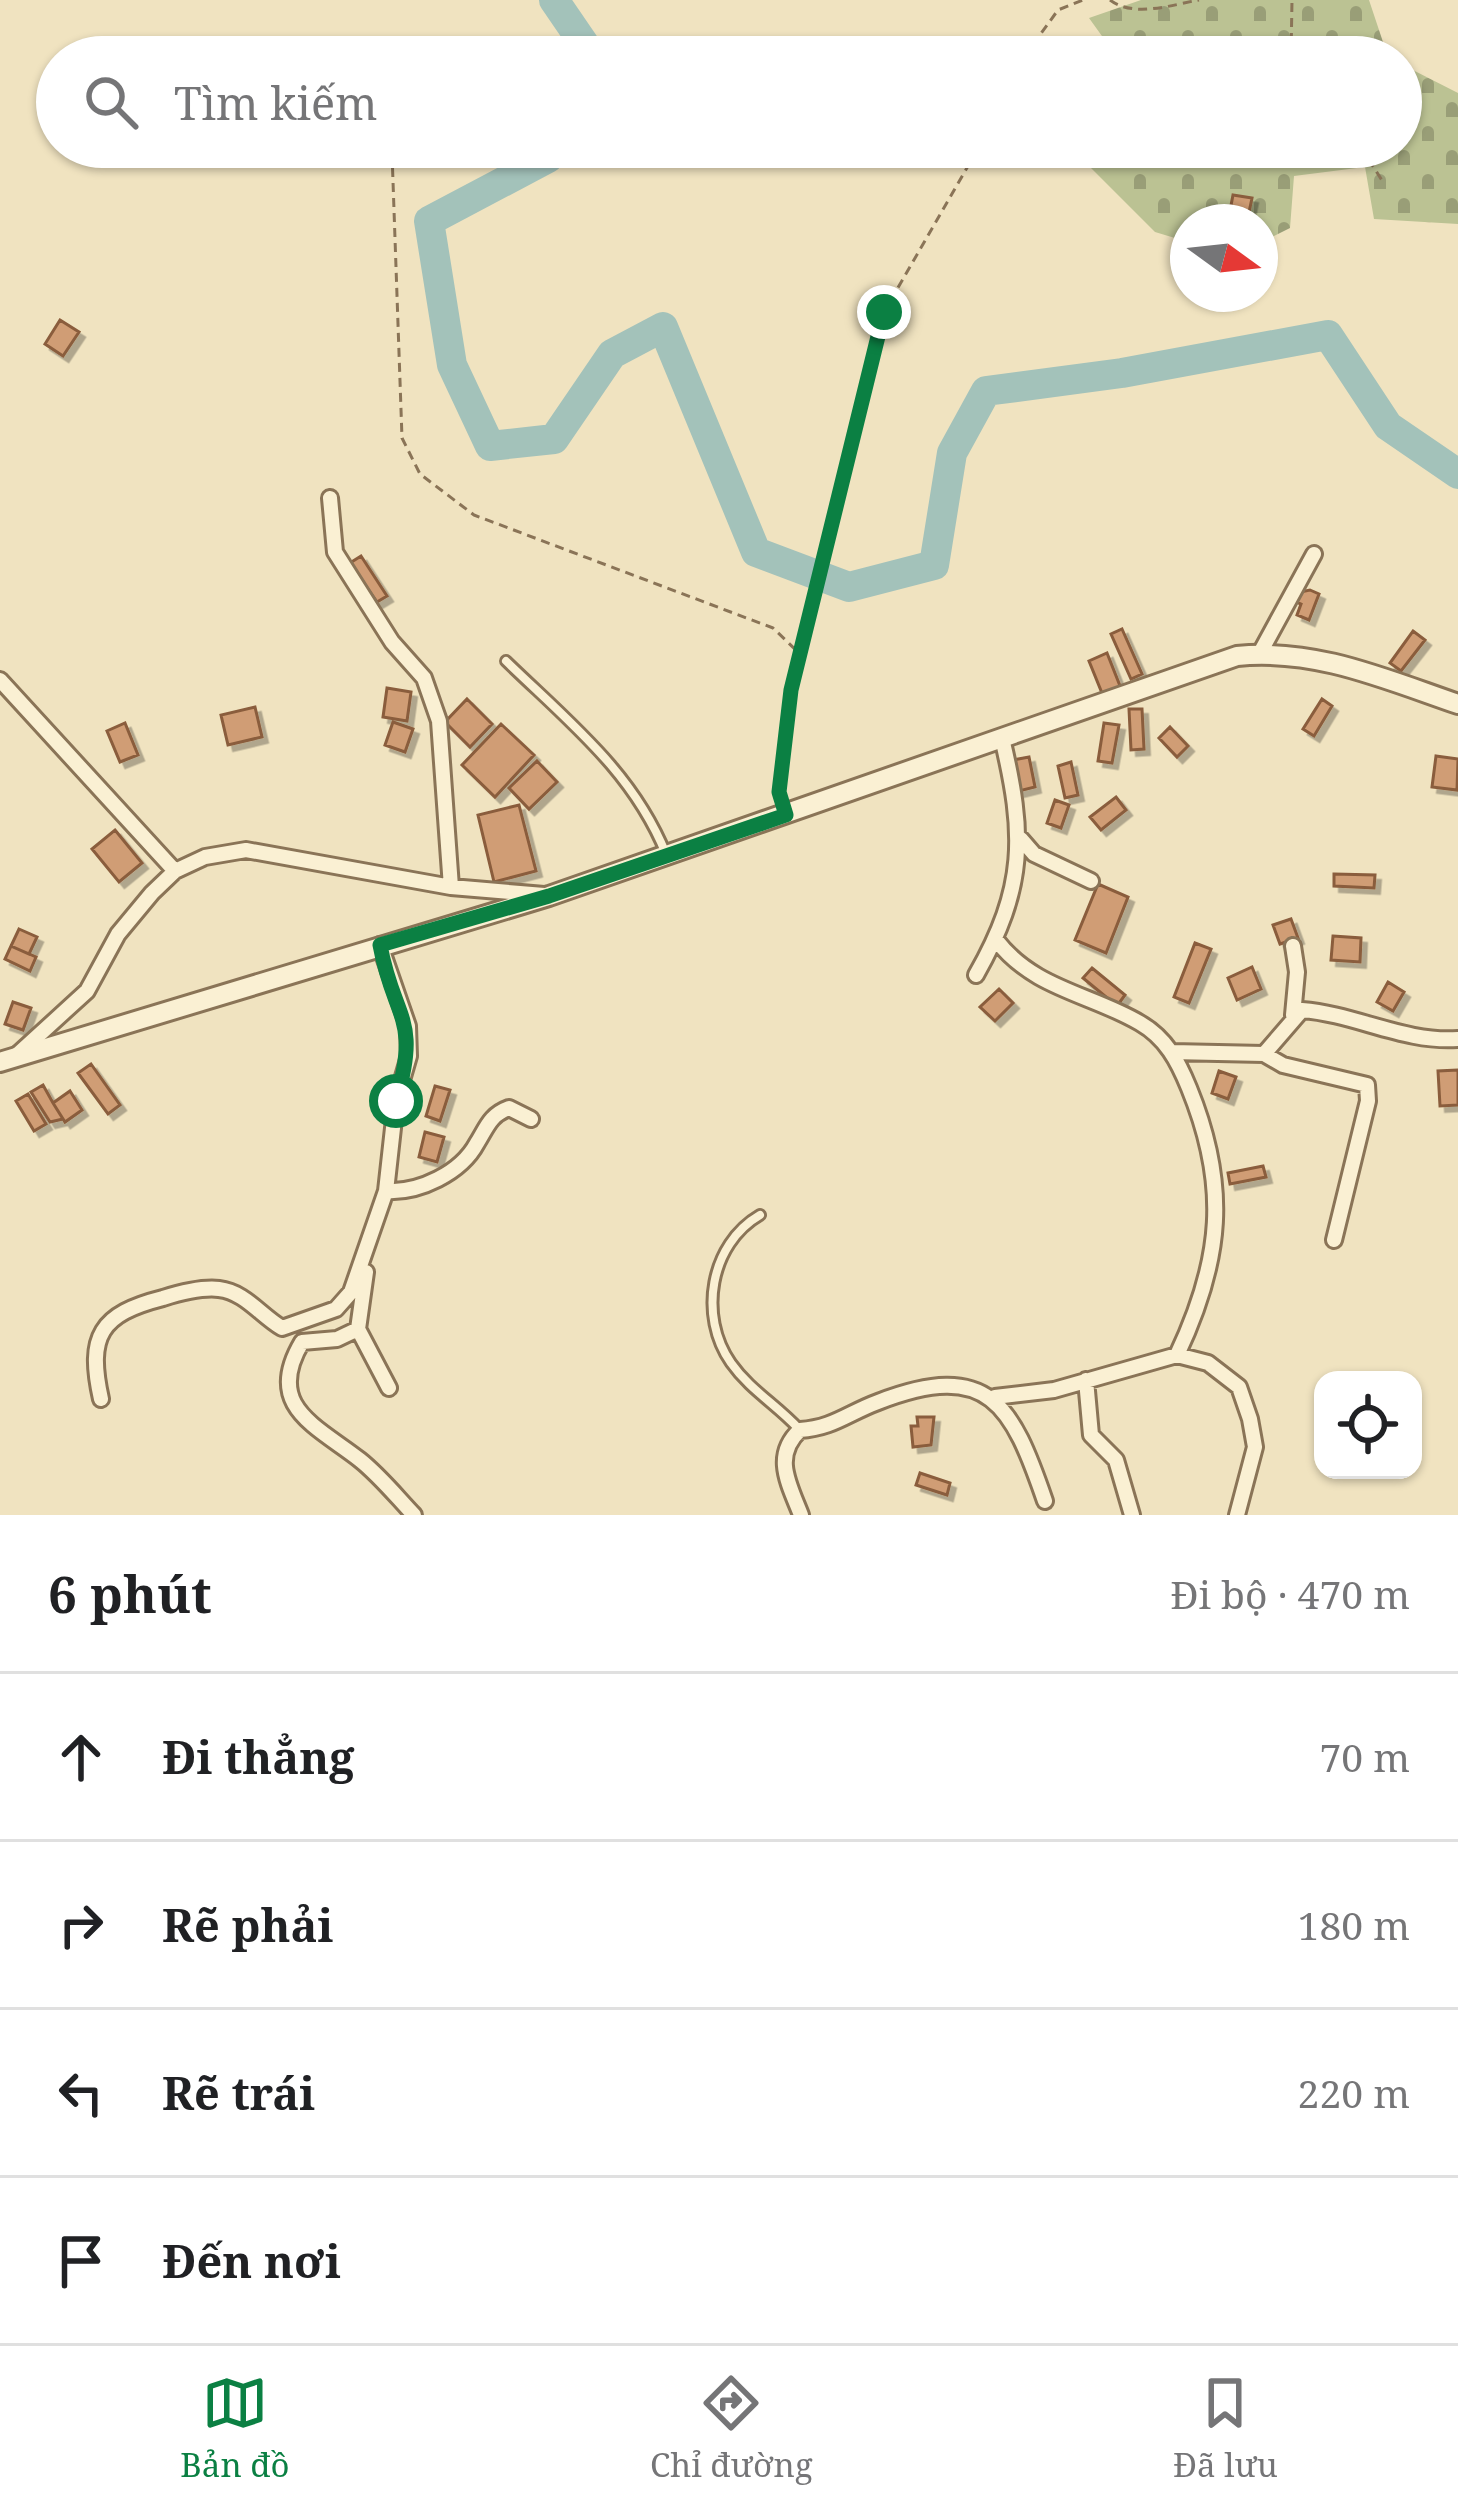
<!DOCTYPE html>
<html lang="vi">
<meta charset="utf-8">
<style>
:root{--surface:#fff;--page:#f6f6f6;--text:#202124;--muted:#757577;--line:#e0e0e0;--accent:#0b8043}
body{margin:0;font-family:"Noto Serif",serif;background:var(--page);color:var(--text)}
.controls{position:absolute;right:36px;bottom:36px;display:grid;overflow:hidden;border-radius:24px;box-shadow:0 3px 9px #0004}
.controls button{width:108px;height:108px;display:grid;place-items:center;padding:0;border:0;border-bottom:3px solid var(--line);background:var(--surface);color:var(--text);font:60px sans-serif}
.compass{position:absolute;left:1170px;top:204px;width:108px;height:108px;border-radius:50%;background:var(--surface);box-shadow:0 3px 9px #0004;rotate:105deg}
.stop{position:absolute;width:36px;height:36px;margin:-27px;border:9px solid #0b8043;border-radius:50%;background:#fff}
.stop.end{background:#0b8043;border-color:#fff;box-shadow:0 3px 12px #0008}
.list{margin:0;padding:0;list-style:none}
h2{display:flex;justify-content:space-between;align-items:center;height:156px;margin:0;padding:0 48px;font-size:51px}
h2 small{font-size:39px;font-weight:400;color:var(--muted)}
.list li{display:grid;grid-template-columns:78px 1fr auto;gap:36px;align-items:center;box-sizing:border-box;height:168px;padding:0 48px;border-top:3px solid var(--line)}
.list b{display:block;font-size:45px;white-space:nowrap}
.list em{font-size:39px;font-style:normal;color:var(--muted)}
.icon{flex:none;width:66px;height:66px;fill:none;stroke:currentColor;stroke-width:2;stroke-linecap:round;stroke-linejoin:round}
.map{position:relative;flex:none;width:1458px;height:1515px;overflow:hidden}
.search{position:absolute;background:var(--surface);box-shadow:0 3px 9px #0004;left:36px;right:36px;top:36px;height:132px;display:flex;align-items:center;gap:30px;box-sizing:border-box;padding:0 42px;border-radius:66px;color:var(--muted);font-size:45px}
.sheet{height:828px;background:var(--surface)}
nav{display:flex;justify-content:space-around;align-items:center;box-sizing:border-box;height:168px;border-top:3px solid var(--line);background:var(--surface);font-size:33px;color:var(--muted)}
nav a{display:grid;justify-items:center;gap:6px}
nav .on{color:var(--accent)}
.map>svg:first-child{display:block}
.cemetery{fill:url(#cemetery-stones)}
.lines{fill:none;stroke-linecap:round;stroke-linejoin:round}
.river{stroke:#a3c2ba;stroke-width:30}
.building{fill:#d09d74;stroke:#8a5d3c;stroke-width:3;filter:url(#shadow)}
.service-casing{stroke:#8a7457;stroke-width:14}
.minor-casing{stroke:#8a7457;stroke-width:20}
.tertiary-casing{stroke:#8a7457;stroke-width:24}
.path{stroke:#8a7457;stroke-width:3;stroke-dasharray:9 6;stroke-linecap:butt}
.service{stroke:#faf0d3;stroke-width:8}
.minor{stroke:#faf0d3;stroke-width:14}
.tertiary{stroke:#faf0d3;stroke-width:18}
.route{stroke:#0b8043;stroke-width:15}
</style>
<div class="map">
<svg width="1458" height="1515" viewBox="0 0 1458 1515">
<defs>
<pattern id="cemetery-stones" width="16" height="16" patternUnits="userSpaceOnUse" patternTransform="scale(3)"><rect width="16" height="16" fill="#bbc293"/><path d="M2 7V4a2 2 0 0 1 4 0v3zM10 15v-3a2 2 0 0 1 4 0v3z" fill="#999e77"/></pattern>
<filter id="shadow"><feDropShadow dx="5.5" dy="5.5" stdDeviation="0" flood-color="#0004"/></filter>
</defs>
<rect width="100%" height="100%" fill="#f0e3c0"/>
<path class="cemetery" d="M1141,0H1369L1388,57H1117L1089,18Z
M1401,64L1458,93V224L1374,219L1365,167L1294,176L1290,228L1260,243V222H1188V242L1155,232L1070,147H1401Z"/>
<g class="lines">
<path class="river" d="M554,0L593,57
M554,147L548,158L429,221L452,365L490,446L554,439L612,354L663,327L756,552L849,587L934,565L952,453L986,391L1122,373L1328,335L1388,426L1458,474"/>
</g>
<path class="building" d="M1233,195L1252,198L1247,222L1228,221Z
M60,320L79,332L63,356L45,344Z
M361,556L387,596L377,602L350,563Z
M1310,590L1319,594L1309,620L1297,615L1301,604L1296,602L1300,592Z
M1122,629L1142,674L1131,679L1111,634Z
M1413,631L1425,640L1401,671L1390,663Z
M1107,653L1122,691L1104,698L1089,661Z
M387,688L411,692L407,721L383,717Z
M467,699L492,724L470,747L445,722Z
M1322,699L1332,706L1314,736L1303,729Z
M255,707L262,737L228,745L221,715Z
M1129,709H1142L1144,749L1131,750Z
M393,722L413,729L405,752L385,745Z
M125,723L138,755L120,762L107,731Z
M1104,723L1119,725L1112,763L1098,761Z
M501,724L534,755L495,797L462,765Z
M1170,727L1188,746L1177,757L1159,738Z
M1436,756L1458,759L1457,790L1432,787Z
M1029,757L1035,787L1019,791L1013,760Z
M537,761L557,782L529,809L509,788Z
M1071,762L1078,795L1065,798L1058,766Z
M1116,797L1126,810L1101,830L1090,817Z
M1055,800L1069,805L1061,828L1047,823Z
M519,805L536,871L494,882L478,815Z
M115,830L142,863L119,882L92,849Z
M1334,874L1375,875L1374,888L1334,886Z
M1098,884L1128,897L1106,953L1075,940Z
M1291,919L1298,938L1280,944L1273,925Z
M19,929L37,937L29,954L11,946Z
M1333,936L1361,938L1360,962L1331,960Z
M1195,943L1211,949L1189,1003L1174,997Z
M11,946L36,957L30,971L5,959Z
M1252,967L1261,989L1237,1000L1228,978Z
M1092,968L1125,995L1117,1006L1083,978Z
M1388,982L1404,992L1393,1011L1377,1002Z
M999,989L1013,1003L995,1021L980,1007Z
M13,1002L31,1008L23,1030L5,1024Z
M91,1064L120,1105L108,1114L78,1073Z
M1458,1070V1105L1440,1106L1438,1071Z
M1219,1071L1236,1077L1228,1099L1212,1093Z
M43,1085L53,1103L63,1119L50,1122L31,1092Z
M435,1086L450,1090L440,1121L426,1116Z
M70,1091L82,1110L65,1122L53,1103Z
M28,1094L46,1124L34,1131L16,1101Z
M425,1132L444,1137L437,1162L419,1157Z
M1263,1166L1266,1177L1230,1184L1228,1173Z
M917,1417H934L931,1445L913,1447L911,1426H918Z
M920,1473L950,1483L947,1495L916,1485Z"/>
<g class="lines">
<g class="service-casing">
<path id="service" d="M506,661C569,722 633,772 666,854
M760,1215C710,1244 698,1316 731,1363C750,1390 777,1405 799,1429"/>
</g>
<g class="minor-casing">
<path id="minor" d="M330,498L335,552L392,642L424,678L439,721L451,887
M1260,653L1314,554
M0,680L175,871
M1021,839L1034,854L1091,881
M997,941C1034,989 1091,994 1140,1023C1166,1038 1178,1061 1189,1088C1229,1186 1222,1260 1177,1355
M976,975C1026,887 1025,835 1002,738
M1293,1015L1297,972L1293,946
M1172,1052L1264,1054L1302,1010C1355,1014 1405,1043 1458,1039
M18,1054L87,991L118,934L152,893L175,871L205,857L246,850L451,887L544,895
M1264,1054L1283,1065L1367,1085L1368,1101L1334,1240
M386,1191C419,1193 461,1173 477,1143C487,1127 490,1115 509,1108L531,1119
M366,1272L358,1329L389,1388
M358,1329L337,1339L302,1342C264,1406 315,1425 360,1460C380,1476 396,1496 414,1515
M1086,1380L1091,1435L1116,1460L1132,1515
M995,1397L1054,1390L1177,1355L1208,1363L1239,1387L1250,1419L1255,1447L1237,1515
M101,1399C87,1336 100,1314 163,1298C179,1293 202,1287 219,1289C245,1292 260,1315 282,1328L336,1309L351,1292L386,1191L396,1101L409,1056L408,1026L380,945
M801,1515C789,1484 772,1456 800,1430C833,1428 848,1413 878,1402C989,1359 1012,1405 1045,1501"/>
</g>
<g class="tertiary-casing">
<path id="tertiary" d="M0,1062L549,896L1237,656C1315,648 1385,679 1458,704"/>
</g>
<path class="path" d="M1110,0C1134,18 1171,5 1199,0
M1024,57L1058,10L1083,0
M1291,57L1292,0
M1343,147L1364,152L1383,182
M392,153L402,438L420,474L474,515L773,628L800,654
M780,797L791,690L884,312L979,147"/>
<use href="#service" class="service"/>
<use href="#minor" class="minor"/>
<use href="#tertiary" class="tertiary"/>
</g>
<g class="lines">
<path class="route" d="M396,1101C421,1016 394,1021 380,945L549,896L786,815L779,792L791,690L884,312"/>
</g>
</svg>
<div class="controls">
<button><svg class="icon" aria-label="locate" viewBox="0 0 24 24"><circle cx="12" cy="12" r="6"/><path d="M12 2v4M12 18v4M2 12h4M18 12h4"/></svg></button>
</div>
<svg class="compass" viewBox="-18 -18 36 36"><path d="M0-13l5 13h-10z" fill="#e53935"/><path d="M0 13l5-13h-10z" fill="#757577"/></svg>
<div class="stop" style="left:396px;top:1101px"></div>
<div class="stop end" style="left:884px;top:312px"></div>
<div class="search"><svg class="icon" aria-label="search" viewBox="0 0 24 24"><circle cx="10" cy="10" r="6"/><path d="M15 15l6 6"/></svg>Tìm kiếm</div>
</div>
<section class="sheet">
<h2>6 phút<small>Đi bộ · 470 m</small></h2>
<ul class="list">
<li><svg class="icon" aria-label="ahead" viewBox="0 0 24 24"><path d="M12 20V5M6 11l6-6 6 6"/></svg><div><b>Đi thẳng</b></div><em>70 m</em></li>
<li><svg class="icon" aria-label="right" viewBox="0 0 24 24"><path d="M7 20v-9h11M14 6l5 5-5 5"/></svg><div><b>Rẽ phải</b></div><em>180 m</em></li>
<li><svg class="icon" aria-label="left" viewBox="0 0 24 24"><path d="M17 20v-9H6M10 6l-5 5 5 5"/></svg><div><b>Rẽ trái</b></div><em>220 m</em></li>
<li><svg class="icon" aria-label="arrive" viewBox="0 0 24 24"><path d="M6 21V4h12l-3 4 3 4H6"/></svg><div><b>Đến nơi</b></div></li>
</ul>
</section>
<nav>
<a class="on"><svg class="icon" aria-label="map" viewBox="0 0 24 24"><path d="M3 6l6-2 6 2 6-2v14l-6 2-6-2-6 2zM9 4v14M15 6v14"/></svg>Bản đồ</a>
<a><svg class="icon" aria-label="directions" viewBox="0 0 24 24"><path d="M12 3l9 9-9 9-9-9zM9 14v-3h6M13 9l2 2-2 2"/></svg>Chỉ đường</a>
<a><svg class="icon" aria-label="saved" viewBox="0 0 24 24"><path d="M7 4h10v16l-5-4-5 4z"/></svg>Đã lưu</a>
</nav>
